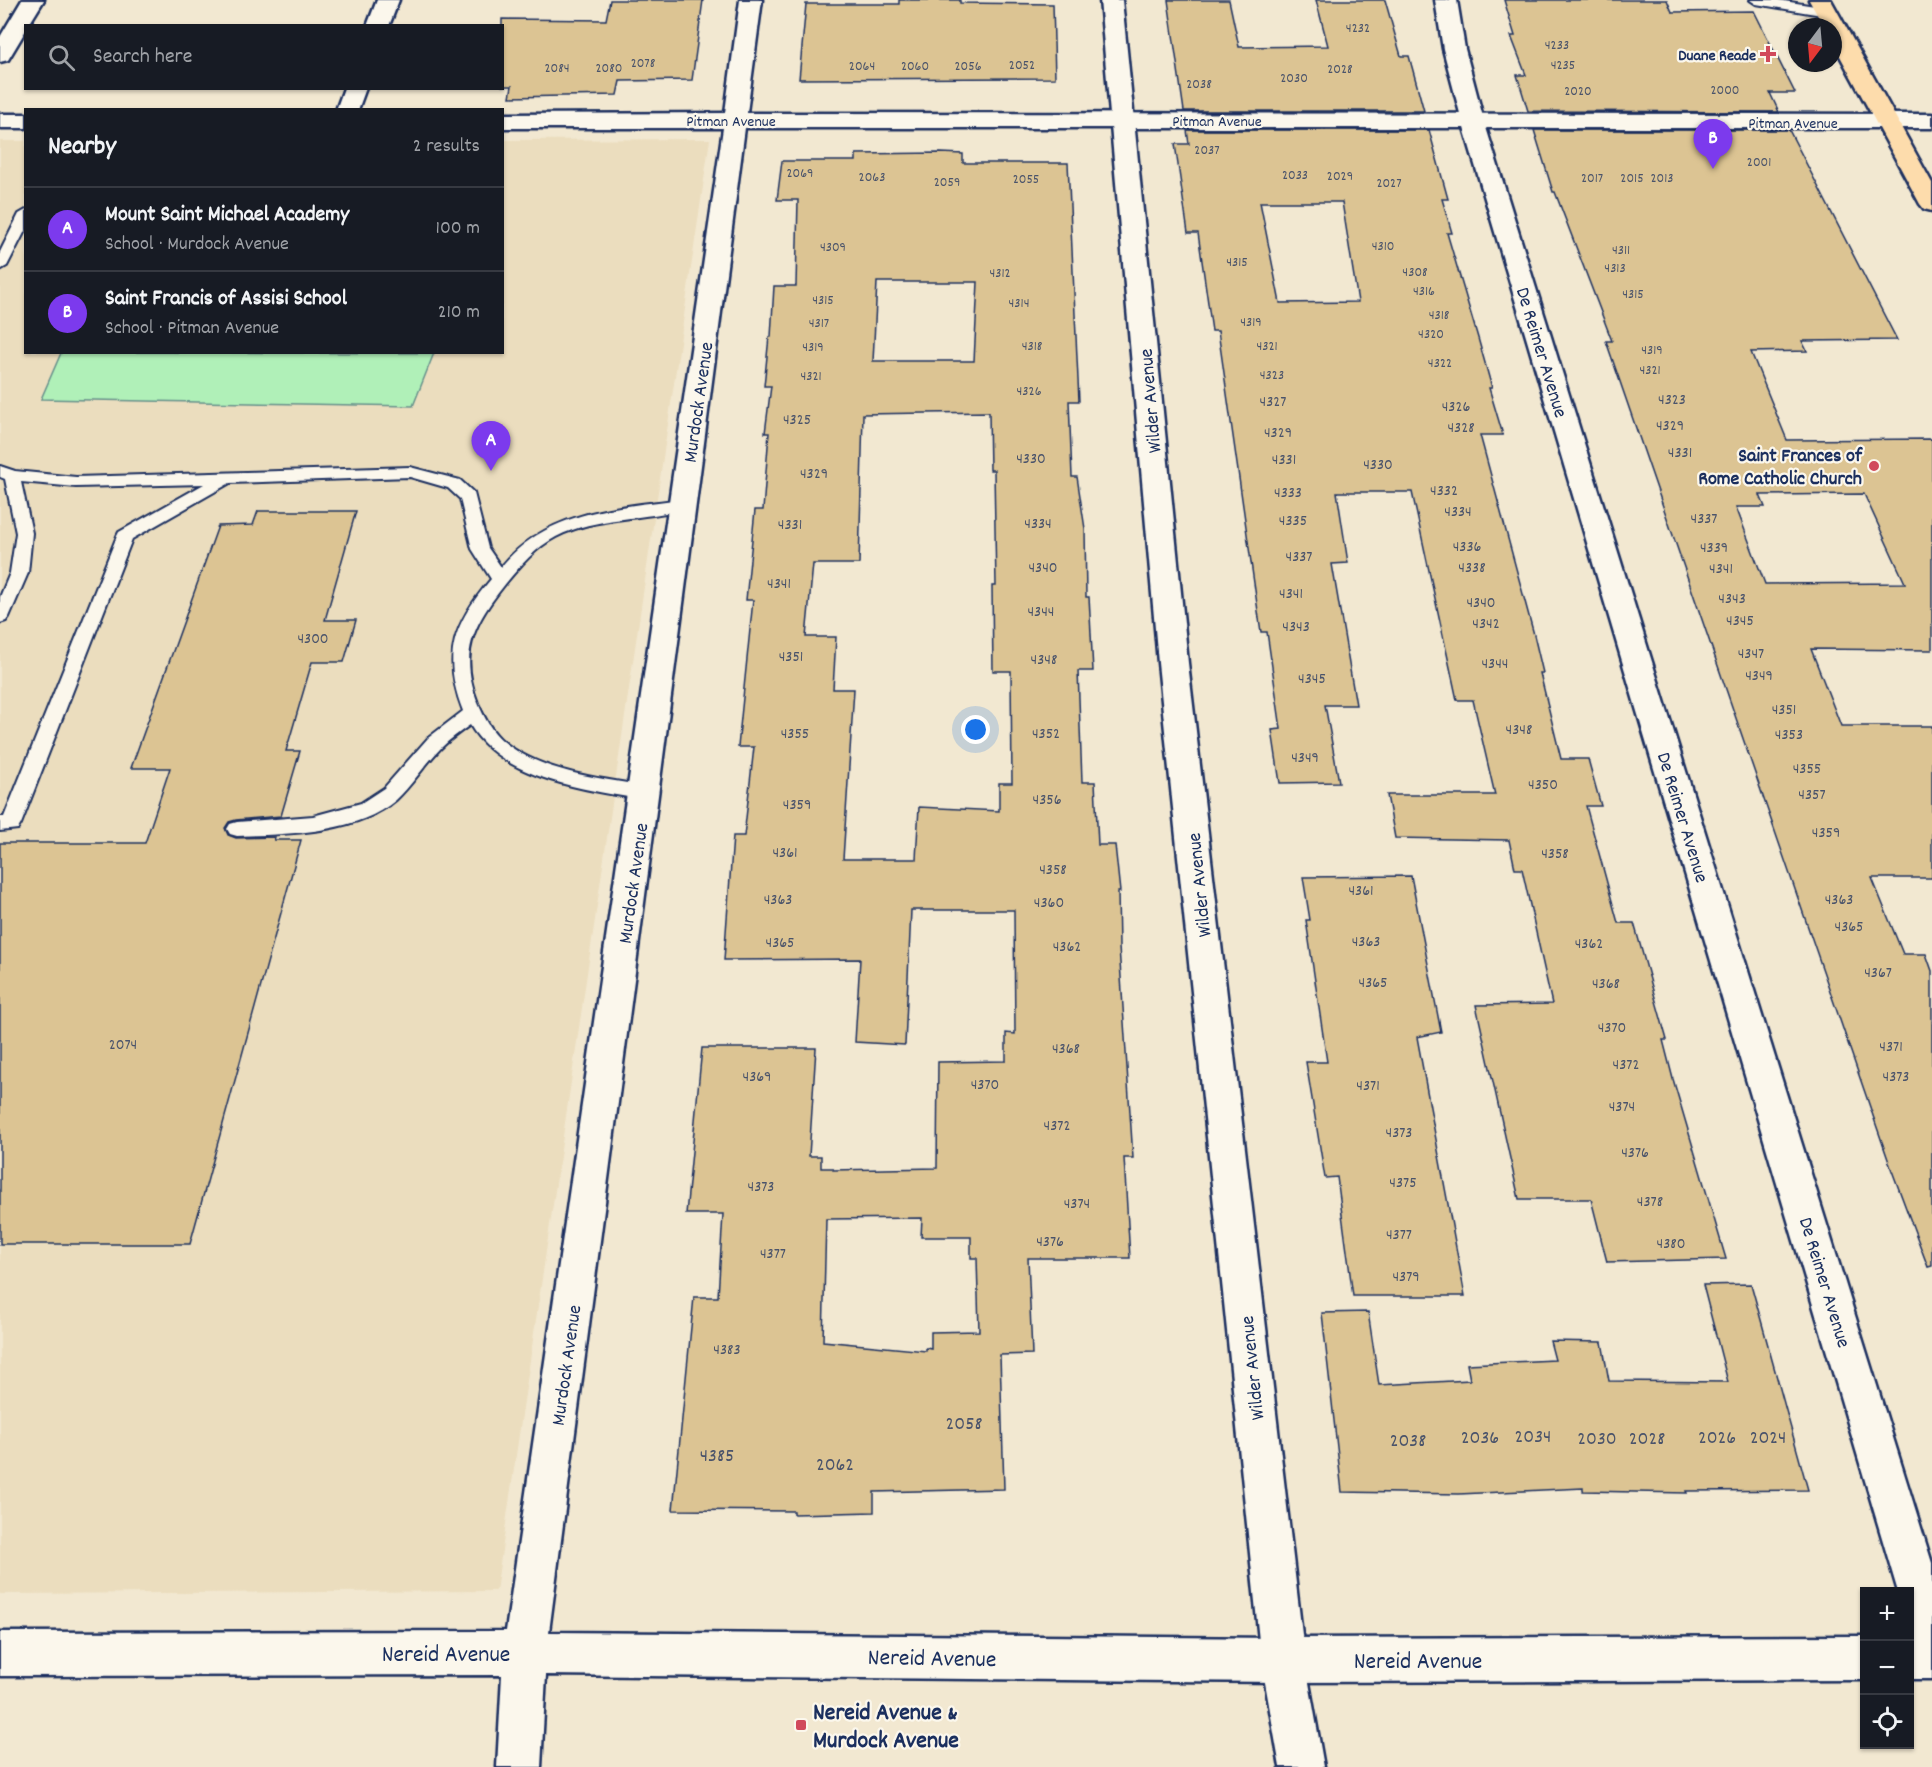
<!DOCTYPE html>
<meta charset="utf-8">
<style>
:root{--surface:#171b24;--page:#242831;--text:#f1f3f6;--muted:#9ea1a6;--line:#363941;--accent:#7c3aed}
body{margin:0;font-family:Dekko,sans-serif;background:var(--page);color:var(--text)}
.controls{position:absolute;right:18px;bottom:18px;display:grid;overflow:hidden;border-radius:0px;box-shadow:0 2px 4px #0004}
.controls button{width:54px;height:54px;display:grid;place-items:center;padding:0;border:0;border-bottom:2px solid var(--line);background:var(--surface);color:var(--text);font:30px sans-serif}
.compass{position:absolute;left:1788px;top:18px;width:54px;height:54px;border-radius:50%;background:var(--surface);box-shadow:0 2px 4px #0004;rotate:196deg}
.you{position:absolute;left:976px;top:730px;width:21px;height:21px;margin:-15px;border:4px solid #fff;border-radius:50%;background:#1a73e8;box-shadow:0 0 0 9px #1a73e833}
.badge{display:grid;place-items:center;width:39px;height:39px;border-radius:50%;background:var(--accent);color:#fff;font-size:20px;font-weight:700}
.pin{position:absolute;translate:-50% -50px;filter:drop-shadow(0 2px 3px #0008)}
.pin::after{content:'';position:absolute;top:32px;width:21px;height:18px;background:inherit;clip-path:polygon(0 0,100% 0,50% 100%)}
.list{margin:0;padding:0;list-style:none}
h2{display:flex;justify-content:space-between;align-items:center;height:78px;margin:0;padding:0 24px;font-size:26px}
h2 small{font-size:20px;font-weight:400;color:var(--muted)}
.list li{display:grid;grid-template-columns:39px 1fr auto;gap:18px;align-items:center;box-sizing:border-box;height:84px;padding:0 24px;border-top:2px solid var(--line)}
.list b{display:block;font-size:22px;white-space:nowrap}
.list p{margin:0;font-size:20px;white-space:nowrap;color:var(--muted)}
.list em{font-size:20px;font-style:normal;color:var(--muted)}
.icon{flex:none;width:33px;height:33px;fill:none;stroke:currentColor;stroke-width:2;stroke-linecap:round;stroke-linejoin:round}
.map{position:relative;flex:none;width:1932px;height:1767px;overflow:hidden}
.search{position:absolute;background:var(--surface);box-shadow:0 2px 4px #0004;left:24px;top:24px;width:480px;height:66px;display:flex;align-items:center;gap:15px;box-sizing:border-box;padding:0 21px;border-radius:0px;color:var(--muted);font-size:22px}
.panel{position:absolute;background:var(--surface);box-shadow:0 2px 4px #0004;left:24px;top:108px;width:480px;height:246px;border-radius:0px}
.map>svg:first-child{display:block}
.built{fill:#ebddbe}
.green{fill:#b0f0b8;stroke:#66908b;stroke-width:1.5}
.building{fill:#dcc493;stroke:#1b2f5e;stroke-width:1.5;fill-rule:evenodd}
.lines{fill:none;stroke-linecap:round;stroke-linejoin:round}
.service-casing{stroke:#1b2f5e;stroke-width:4}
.minor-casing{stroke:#1b2f5e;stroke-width:5}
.tertiary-casing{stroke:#1b2f5e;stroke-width:5}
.primary-casing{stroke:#1b2f5e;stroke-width:5}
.service{fill:#fbf7ec;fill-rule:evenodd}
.minor{fill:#fbf7ec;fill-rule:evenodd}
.tertiary{fill:#fbf7ec;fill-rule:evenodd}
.primary{fill:#fddcac;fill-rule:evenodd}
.poi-dot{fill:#d1495b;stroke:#fbf7ec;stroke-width:2}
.labels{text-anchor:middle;stroke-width:4.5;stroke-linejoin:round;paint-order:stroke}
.far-number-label{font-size:14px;fill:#4b546b}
.far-poi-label{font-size:16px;font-weight:bold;fill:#1b2f5e;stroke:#fbf7ec;text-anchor:end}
.far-street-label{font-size:16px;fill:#1b2f5e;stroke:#fbf7ec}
.number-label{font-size:16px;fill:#4b546b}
.street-label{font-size:20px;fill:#1b2f5e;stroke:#fbf7ec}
.poi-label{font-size:20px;font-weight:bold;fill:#1b2f5e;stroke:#fbf7ec;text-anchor:end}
.near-number-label{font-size:20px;fill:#4b546b}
.near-street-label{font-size:24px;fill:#1b2f5e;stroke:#fbf7ec}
.near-poi-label{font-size:24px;font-weight:bold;fill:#1b2f5e;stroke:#fbf7ec;text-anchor:start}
</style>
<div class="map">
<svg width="1932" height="1767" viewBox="0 0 1932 1767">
<rect width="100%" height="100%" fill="#f2e8d1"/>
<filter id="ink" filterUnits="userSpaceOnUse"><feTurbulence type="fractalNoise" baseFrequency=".0167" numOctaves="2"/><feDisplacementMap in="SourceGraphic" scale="12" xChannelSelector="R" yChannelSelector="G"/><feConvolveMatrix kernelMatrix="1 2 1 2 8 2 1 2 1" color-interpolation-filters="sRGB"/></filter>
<g filter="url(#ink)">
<path class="built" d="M710,139L496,1591L0,1594V141H25L26,352H502L503,140Z"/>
<path class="green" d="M61,353V352L434,353L413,406L41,399Z"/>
<path class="building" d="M610,0H703L692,80L620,81L617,95L510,97L512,86H502V19L606,20Z
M899,0H960V3L1053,4L1055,78L799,79L806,4H899Z
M1168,0H1229L1239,47L1328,46L1316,0H1385L1401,56H1409L1424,111H1184Z
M1504,0H1667L1672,12L1754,11L1795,93H1770L1779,112L1528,111L1517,75H1526L1511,36H1515Z
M1187,130H1429L1448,199H1442L1452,233H1447L1478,338L1492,388H1489L1503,435H1480L1533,631L1543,673H1540L1561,759H1588L1601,806H1586L1618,923H1634L1667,1040H1663L1673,1079L1726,1259L1607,1262L1591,1199H1519L1476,1005L1552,1004L1522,869H1515L1509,840L1395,838L1387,795H1495L1473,700H1457L1412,492H1337L1348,563L1332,564L1356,705H1325L1339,782L1280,783L1272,730L1281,729L1267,632H1261L1218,331H1212L1198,233H1188L1175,144H1189ZM1260,202H1342L1358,302L1280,303Z
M1534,130H1789L1897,340L1802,341L1807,351L1751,352L1787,440L1932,439V650L1811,649L1841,726H1932V878H1872L1903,954H1926L1932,971V1266L1928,1267L1891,1168L1606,341H1612L1555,192H1553ZM1864,494L1905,583L1765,584L1736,507H1765L1760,495Z
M941,153L963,154V163H1068L1079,401H1069L1072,477H1077L1085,529L1086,597H1089L1093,671H1078L1082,782H1095L1098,845H1115L1120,892H1118L1119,947L1133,1158H1124L1130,1258H1028L1032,1354L1000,1355L1004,1489L874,1492V1512L794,1514V1511L673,1510L694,1297H718L723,1214H686L702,1048H816L809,1156H821V1168H833V1170L937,1168L938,1062L1006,1061V1033L1015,1034L1014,910H911L905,1045L855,1042L860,959L724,960L733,836H744L754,747H738L753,600H746L755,510H763L769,433H765L771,386H764L769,337H771L774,286H796L798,200H777L782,161H856V154ZM877,282H978L974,361H873ZM989,412L990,470H994L996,586H992L993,671H1011L1012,783H999V811L919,807L916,859H843L854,689H833L836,637H806L813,564H859L863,414ZM922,1218L921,1237H971V1258H977L979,1331L931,1332V1349L926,1348V1351L823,1341L826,1219Z
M258,511H356L325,620H356L344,662H312L286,751H300L281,816L236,820L229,822L225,828L228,835L236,838L275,837L274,840H301L190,1244H0V843H145L170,768H131L218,526L253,525Z
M1411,876L1441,1032L1417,1037L1465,1296H1353L1337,1177L1325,1178L1306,1062H1327L1306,920H1310L1303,877Z
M1751,1284L1808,1490L1686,1491L1687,1493L1583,1491V1488L1459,1494L1342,1492L1322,1313L1368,1312L1379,1385L1470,1380L1467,1364L1555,1360L1550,1341L1602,1342L1609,1381L1728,1382L1703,1285Z"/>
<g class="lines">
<g class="service-casing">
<path id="service" d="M1750,0H1778L1827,8L1833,12L1827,16L1756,4Z
M26,210V229L7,266L0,270V252L19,214Z
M0,466L15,471L76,477L410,467L460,480L474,493L488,548L501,567C546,511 616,507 683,499L689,500L691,504L689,508C645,520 597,516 556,537C535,548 521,565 506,583C474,623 458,652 478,703C484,717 491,731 503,741C540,772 599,778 645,786L652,788L654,793L652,798L645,800C588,790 502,780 470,725C460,732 450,739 441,748C425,764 413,784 396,800C357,834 286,834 237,836L230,834L227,829L230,824L237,822L313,816L361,803L384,788L428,738L463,711C441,655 454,623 491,579L472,549L460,499L448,488L410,477L230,483L132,539L21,824L18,829L0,831V817H4L117,536L119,532L204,484L76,487L21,482L32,533L28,573L9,617L6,621L0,623V597L10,573L16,533L5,479L0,477Z"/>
</g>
<g class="minor-casing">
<path id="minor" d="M22,0H44L28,26H26V30L8,60L0,62V37Z
M377,0H399L389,26H367Z
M740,0H762L746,120L743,125L735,127L727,125L724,120Z
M1100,0H1122L1188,663L1305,1660L1324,1767H1280L1261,1660L1158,663Z
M1435,0H1457L1465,49L1484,121L1932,1563V1654L1917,1647L1910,1629V1592H1898L1462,121L1443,49Z
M344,88H366L358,110H336Z"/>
</g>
<g class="tertiary-casing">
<path id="tertiary" d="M735,113L1932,114V128H745L549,1632L1283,1638L1864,1636V1680L1283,1682L546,1675L541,1767H497L502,1675L0,1676V1632L506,1631L723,128H502V114Z
M0,114H26V128H0Z
M1910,1635H1932V1679H1910Z"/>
</g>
<g class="primary-casing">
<path id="primary" d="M1809,0H1831L1932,183V211L1924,209L1920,204L1833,43V27H1824Z"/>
</g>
<use href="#service" class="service"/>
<use href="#minor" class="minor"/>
<use href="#tertiary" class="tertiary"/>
<use href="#primary" class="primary"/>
</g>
</g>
<g class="poi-dot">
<path d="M1765 45h6v6h6v6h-6v6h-6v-6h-6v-6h6z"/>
<circle cx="1874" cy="466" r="6"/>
<rect x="795" y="1719" width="12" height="12" rx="3"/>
</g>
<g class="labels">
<g class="far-number-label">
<text x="1358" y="32">4232</text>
<text x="1557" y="49">4233</text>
<text x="643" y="67">2078</text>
<text x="1022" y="69">2052</text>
<text x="1563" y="69">4235</text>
<text x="862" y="70">2064</text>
<text x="915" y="70">2060</text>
<text x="968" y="70">2056</text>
<text x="557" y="72">2084</text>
<text x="609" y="72">2080</text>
<text x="1340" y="73">2028</text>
<text x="1294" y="82">2030</text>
<text x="1199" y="88">2038</text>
<text x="1725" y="94">2000</text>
<text x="1578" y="95">2020</text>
<text x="1207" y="154">2037</text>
<text x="1759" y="166">2001</text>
<text x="800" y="177">2069</text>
<text x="1295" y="179">2033</text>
<text x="1340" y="180">2029</text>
<text x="872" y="181">2063</text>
<text x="1592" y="182">2017</text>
<text x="1632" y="182">2015</text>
<text x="1662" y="182">2013</text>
<text x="1026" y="183">2055</text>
<text x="947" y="186">2059</text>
<text x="1389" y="187">2027</text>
<text x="1383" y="250">4310</text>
<text x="833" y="251">4309</text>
<text x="1621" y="254">4311</text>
<text x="1237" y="266">4315</text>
<text x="1615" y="272">4313</text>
<text x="1415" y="276">4308</text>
<text x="1000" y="277">4312</text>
<text x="1424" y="295">4316</text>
<text x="1633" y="298">4315</text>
<text x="823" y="304">4315</text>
<text x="1019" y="307">4314</text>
<text x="1439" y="319">4318</text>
<text x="1251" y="326">4319</text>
<text x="819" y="327">4317</text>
<text x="1431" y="338">4320</text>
<text x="1032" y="350">4318</text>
<text x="1267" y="350">4321</text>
<text x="813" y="351">4319</text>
<text x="1652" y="354">4319</text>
<text x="1440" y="367">4322</text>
<text x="1650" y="374">4321</text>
<text x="1272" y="379">4323</text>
<text x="811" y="380">4321</text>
<text x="1029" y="395">4326</text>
</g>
<g class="far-poi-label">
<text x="1756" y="60">Duane Reade</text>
</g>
<g class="far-street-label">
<text x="731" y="126">Pitman Avenue</text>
<text x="1217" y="126">Pitman Avenue</text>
<text x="1793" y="128">Pitman Avenue</text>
</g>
<g class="number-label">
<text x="1672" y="404">4323</text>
<text x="1273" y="406">4327</text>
<text x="1456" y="411">4326</text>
<text x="797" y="424">4325</text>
<text x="1670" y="430">4329</text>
<text x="1461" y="432">4328</text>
<text x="1278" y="437">4329</text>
<text x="1680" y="457">4331</text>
<text x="1031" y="463">4330</text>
<text x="1284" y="464">4331</text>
<text x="1378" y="469">4330</text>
<text x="814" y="478">4329</text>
<text x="1444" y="495">4332</text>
<text x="1288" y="497">4333</text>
<text x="1458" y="516">4334</text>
<text x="1704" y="523">4337</text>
<text x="1293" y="525">4335</text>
<text x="1038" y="528">4334</text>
<text x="790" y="529">4331</text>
<text x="1467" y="551">4336</text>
<text x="1714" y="552">4339</text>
<text x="1299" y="561">4337</text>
<text x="1043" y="572">4340</text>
<text x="1472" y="572">4338</text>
<text x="1721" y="573">4341</text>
<text x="779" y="588">4341</text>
<text x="1291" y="598">4341</text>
<text x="1732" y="603">4343</text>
<text x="1481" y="607">4340</text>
<text x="1041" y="616">4344</text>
<text x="1740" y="625">4345</text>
<text x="1486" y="628">4342</text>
<text x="1296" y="631">4343</text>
<text x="313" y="643">4300</text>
<text x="1751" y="658">4347</text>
<text x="791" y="661">4351</text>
<text x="1044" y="664">4348</text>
<text x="1495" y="668">4344</text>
<text x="1759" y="680">4349</text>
<text x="1312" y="683">4345</text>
<text x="1784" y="714">4351</text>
<text x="1519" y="734">4348</text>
<text x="795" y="738">4355</text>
<text x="1046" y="738">4352</text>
<text x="1789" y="739">4353</text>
<text x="1305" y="762">4349</text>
<text x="1807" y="773">4355</text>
<text x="1543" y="789">4350</text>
<text x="1812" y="799">4357</text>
<text x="1047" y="804">4356</text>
<text x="797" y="809">4359</text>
<text x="1826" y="837">4359</text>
<text x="785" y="857">4361</text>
<text x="1555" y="858">4358</text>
<text x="1053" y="874">4358</text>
<text x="1361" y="895">4361</text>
<text x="778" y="904">4363</text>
<text x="1839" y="904">4363</text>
<text x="1049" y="907">4360</text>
<text x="1849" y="931">4365</text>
<text x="1366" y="946">4363</text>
<text x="780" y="947">4365</text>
<text x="1589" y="948">4362</text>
<text x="1067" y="951">4362</text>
<text x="1878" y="977">4367</text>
<text x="1373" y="987">4365</text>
<text x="1606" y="988">4368</text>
<text x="1612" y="1032">4370</text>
<text x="123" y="1049">2074</text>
<text x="1891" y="1051">4371</text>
<text x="1066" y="1053">4368</text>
<text x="1626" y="1069">4372</text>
<text x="757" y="1081">4369</text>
<text x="1896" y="1081">4373</text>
<text x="985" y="1089">4370</text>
<text x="1368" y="1090">4371</text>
<text x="1622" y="1111">4374</text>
<text x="1057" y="1130">4372</text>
<text x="1399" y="1137">4373</text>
<text x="1635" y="1157">4376</text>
<text x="1403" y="1187">4375</text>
<text x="761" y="1191">4373</text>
<text x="1650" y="1206">4378</text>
<text x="1077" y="1208">4374</text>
<text x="1399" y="1239">4377</text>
<text x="1050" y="1246">4376</text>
<text x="1671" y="1248">4380</text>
<text x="773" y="1258">4377</text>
<text x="1406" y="1281">4379</text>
<text x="727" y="1354">4383</text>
</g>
<g class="street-label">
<text transform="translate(1543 352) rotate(73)" y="7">De Reimer Avenue</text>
<text transform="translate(1149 401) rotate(-95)" y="7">Wilder Avenue</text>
<text transform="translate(697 402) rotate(-82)" y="7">Murdock Avenue</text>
<text transform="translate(1684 817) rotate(73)" y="7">De Reimer Avenue</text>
<text transform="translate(632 883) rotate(-82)" y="7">Murdock Avenue</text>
<text transform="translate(1198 885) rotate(-96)" y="7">Wilder Avenue</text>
<text transform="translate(1826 1282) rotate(73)" y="7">De Reimer Avenue</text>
<text transform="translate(565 1365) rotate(-82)" y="7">Murdock Avenue</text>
<text transform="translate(1251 1368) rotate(-96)" y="7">Wilder Avenue</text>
</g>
<g class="poi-label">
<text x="1862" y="461">Saint Frances of<tspan x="1862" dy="23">Rome Catholic Church</tspan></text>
</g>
<g class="near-number-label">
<text x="964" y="1429">2058</text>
<text x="1533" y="1442">2034</text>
<text x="1480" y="1443">2036</text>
<text x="1717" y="1443">2026</text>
<text x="1768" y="1443">2024</text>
<text x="1597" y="1444">2030</text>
<text x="1647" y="1444">2028</text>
<text x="1408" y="1446">2038</text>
<text x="717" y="1461">4385</text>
<text x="835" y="1470">2062</text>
</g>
<g class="near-street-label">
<text x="446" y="1661">Nereid Avenue</text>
<text transform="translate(932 1657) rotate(1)" y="8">Nereid Avenue</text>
<text x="1418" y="1668">Nereid Avenue</text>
</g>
<g class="near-poi-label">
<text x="813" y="1719">Nereid Avenue &amp;<tspan x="813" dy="28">Murdock Avenue</tspan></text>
</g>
</g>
</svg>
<div class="controls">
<button>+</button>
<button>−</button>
<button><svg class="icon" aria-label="locate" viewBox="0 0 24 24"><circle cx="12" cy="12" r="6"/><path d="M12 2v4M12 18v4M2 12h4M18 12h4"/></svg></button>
</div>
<svg class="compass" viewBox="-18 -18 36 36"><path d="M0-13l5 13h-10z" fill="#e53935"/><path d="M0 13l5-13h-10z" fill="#9ea1a6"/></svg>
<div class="you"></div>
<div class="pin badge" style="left:491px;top:471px">A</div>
<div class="pin badge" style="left:1713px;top:169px">B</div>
<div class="search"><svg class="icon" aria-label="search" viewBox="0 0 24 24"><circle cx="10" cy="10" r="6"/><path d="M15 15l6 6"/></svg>Search here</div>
<section class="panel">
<h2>Nearby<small>2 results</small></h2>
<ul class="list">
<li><span class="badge">A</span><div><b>Mount Saint Michael Academy</b><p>School · Murdock Avenue</p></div><em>100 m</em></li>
<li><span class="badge">B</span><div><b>Saint Francis of Assisi School</b><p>School · Pitman Avenue</p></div><em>210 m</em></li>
</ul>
</section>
</div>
